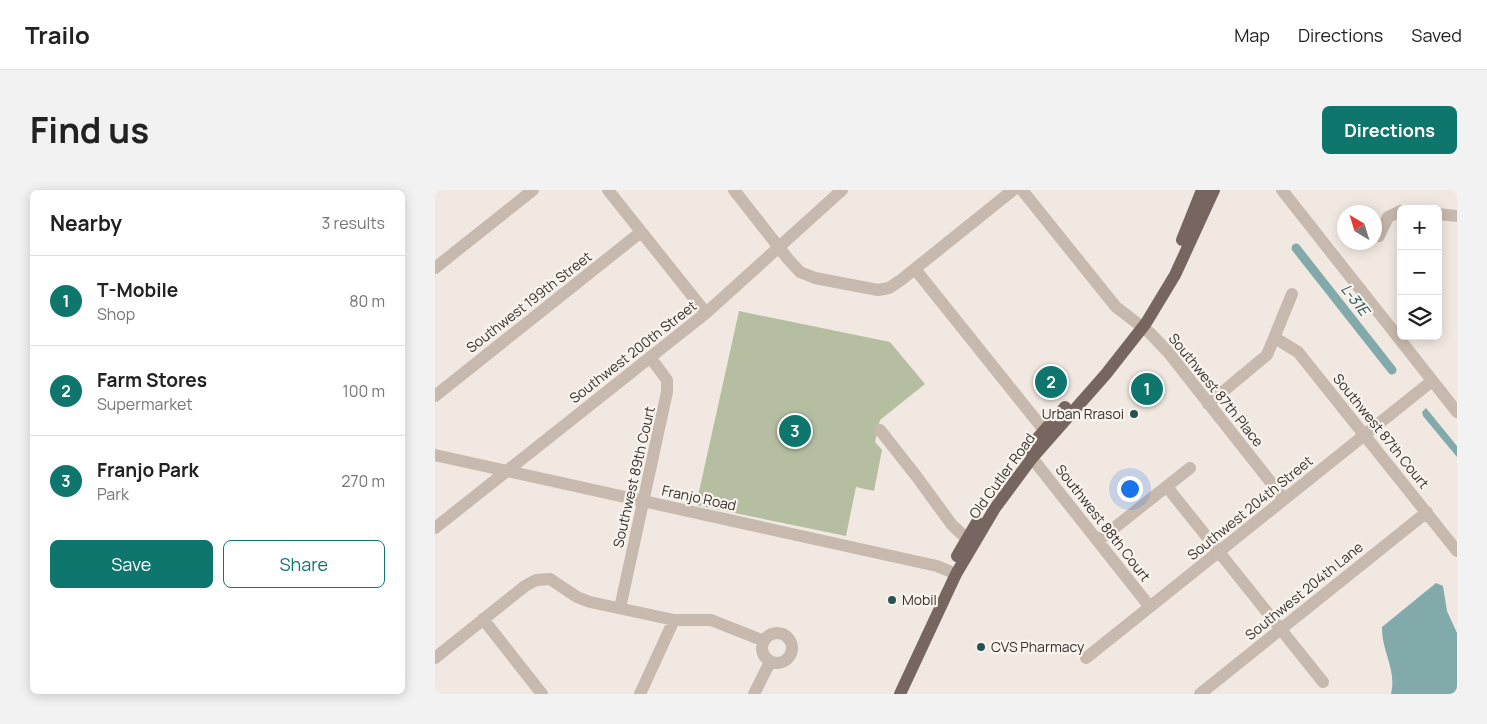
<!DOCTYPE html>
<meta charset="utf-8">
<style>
:root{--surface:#fff;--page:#f2f2f2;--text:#222;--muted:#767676;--line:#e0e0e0;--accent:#0f766e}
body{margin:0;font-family:Manrope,sans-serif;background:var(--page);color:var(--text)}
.controls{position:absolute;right:15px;top:15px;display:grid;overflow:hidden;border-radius:8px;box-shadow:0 2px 12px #0003}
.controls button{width:45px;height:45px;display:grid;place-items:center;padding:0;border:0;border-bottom:1px solid var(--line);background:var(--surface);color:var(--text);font:25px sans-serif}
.compass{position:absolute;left:902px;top:15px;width:45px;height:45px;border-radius:50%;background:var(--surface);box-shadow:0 2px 12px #0003;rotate:322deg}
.you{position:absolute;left:694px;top:298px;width:18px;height:18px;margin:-12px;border:4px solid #fff;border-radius:50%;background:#1a73e8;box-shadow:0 0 0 8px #1a73e833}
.badge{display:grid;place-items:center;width:32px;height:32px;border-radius:50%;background:var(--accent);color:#fff;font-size:16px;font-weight:700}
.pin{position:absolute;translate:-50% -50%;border:2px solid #fff;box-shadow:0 1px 5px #0006}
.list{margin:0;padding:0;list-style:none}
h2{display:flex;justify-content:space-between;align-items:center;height:65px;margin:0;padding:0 20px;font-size:21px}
h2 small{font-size:16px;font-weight:400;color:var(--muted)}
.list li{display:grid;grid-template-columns:32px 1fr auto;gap:15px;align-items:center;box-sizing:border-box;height:90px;padding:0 20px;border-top:1px solid var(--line)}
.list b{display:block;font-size:19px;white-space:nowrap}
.list p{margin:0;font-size:16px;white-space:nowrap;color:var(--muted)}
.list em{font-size:16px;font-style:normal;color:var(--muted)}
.actions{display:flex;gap:10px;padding:15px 20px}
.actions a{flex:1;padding:11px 0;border:1px solid var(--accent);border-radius:8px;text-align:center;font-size:18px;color:var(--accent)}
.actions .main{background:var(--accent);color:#fff}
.icon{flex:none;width:28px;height:28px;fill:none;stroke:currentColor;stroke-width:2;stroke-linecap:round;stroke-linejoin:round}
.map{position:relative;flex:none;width:1022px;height:504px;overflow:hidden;border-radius:8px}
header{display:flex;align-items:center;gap:30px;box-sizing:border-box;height:70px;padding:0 25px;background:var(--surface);border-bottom:1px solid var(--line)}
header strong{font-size:24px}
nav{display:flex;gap:28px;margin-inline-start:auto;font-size:18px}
.intro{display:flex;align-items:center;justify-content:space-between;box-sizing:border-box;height:120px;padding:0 30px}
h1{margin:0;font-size:35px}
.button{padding:12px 22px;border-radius:8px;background:var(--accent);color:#fff;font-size:18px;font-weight:700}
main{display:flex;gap:30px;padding:0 30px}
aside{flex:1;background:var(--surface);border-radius:8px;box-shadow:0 2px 12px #0003}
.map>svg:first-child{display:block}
.green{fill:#b6bea2}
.water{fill:#83aaaa}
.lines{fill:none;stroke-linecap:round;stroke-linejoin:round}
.canal{stroke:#83aaaa;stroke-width:9}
.minor{stroke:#c7b9ae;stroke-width:12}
.major{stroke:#77665f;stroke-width:12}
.poi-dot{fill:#265254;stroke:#f8f3ed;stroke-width:2}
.labels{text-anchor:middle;stroke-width:4.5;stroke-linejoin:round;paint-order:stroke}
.street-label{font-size:14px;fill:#372f2b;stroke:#f8f3ed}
.poi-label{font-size:14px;fill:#372f2b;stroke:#f8f3ed;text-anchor:start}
.water-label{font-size:15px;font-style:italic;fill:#265254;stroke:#f8f3ed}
</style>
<header>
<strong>Trailo</strong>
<nav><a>Map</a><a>Directions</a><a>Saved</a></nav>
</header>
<div class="intro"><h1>Find us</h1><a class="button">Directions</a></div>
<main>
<aside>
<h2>Nearby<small>3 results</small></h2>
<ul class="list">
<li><span class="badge">1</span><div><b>T-Mobile</b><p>Shop</p></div><em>80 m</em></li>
<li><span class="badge">2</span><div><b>Farm Stores</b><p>Supermarket</p></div><em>100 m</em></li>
<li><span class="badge">3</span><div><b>Franjo Park</b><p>Park</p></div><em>270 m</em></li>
</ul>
<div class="actions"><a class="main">Save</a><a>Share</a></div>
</aside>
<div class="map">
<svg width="1022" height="504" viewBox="0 0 1022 504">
<rect width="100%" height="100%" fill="#f1e9e1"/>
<path class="green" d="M304,121L455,152L490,194L445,230L440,252L447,260L439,301L421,297L411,346L261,315Z"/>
<path class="water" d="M991,218L1022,256V267L988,226L987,222Z
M1001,393L1008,396L1012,421L1022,443V504H956C962,480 946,460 947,437Z"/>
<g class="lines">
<path class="canal" d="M861,58L957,180"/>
<path class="minor" d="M173,0L271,123
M299,0L353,69L365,82L380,88L443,100L454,98L466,90L578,0
M587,0L681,117L715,143L733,162L849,309
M847,0L1022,222
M1003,24L1022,26
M944,46L953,27L966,21
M0,78L98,0
M480,79L609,240
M840,148L863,162L1022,361
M0,206L206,42
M773,214L832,165L857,104
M445,240L482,287L517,335L531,348
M0,265L502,376L521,384
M597,268L715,417
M732,297L888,492
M0,338L271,123L407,0
M664,350L755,278
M185,418L232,202V190L215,167
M48,429L107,504
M327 458a15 15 0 1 1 30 0a15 15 0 1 1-30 0Z
M0,468L90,396L101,390L115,389L142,407L155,412L239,430H276L329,451
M651,468L997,191
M205,504L239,430
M319,504L335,472
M765,504L992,322"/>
<path class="major" d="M747,50L767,0
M592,260L630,217
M522,366L542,332
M465,504L521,384L560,318L597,268L671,184L711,133L740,85L779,0"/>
</g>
<g class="poi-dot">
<circle cx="699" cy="224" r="5"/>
<circle cx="457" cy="410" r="5"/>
<circle cx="546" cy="457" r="5"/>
</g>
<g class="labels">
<g class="street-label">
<text transform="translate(94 112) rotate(-38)" y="5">Southwest 199th Street</text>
<text transform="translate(198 162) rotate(-38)" y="5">Southwest 200th Street</text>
<text transform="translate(781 200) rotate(51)" y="5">Southwest 87th Place</text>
<text transform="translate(946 241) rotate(51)" y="5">Southwest 87th Court</text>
<text transform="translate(567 286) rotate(-54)" y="5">Old Cutler Road</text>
<text transform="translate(199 287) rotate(-77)" y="5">Southwest 89th Court</text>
<text transform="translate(264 308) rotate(12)" y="5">Franjo Road</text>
<text transform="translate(815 318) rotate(-39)" y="5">Southwest 204th Street</text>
<text transform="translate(668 333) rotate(52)" y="5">Southwest 88th Court</text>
<text transform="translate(869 401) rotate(-39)" y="5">Southwest 204th Lane</text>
</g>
<g class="poi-label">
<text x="689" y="229" text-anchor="end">Urban Rrasoi</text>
<text x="467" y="415">Mobil</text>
<text x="556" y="462">CVS Pharmacy</text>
</g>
<g class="water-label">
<text transform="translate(920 110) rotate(52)" y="5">L-31E</text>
</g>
</g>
</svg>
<div class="controls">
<button>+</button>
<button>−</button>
<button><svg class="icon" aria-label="layers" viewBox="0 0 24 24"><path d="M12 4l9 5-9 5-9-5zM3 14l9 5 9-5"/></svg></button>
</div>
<svg class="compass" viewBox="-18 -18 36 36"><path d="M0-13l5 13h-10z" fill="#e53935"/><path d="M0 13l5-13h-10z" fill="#767676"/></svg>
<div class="you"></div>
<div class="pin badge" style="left:712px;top:199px">1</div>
<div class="pin badge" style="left:616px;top:192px">2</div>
<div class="pin badge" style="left:360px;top:241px">3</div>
</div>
</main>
